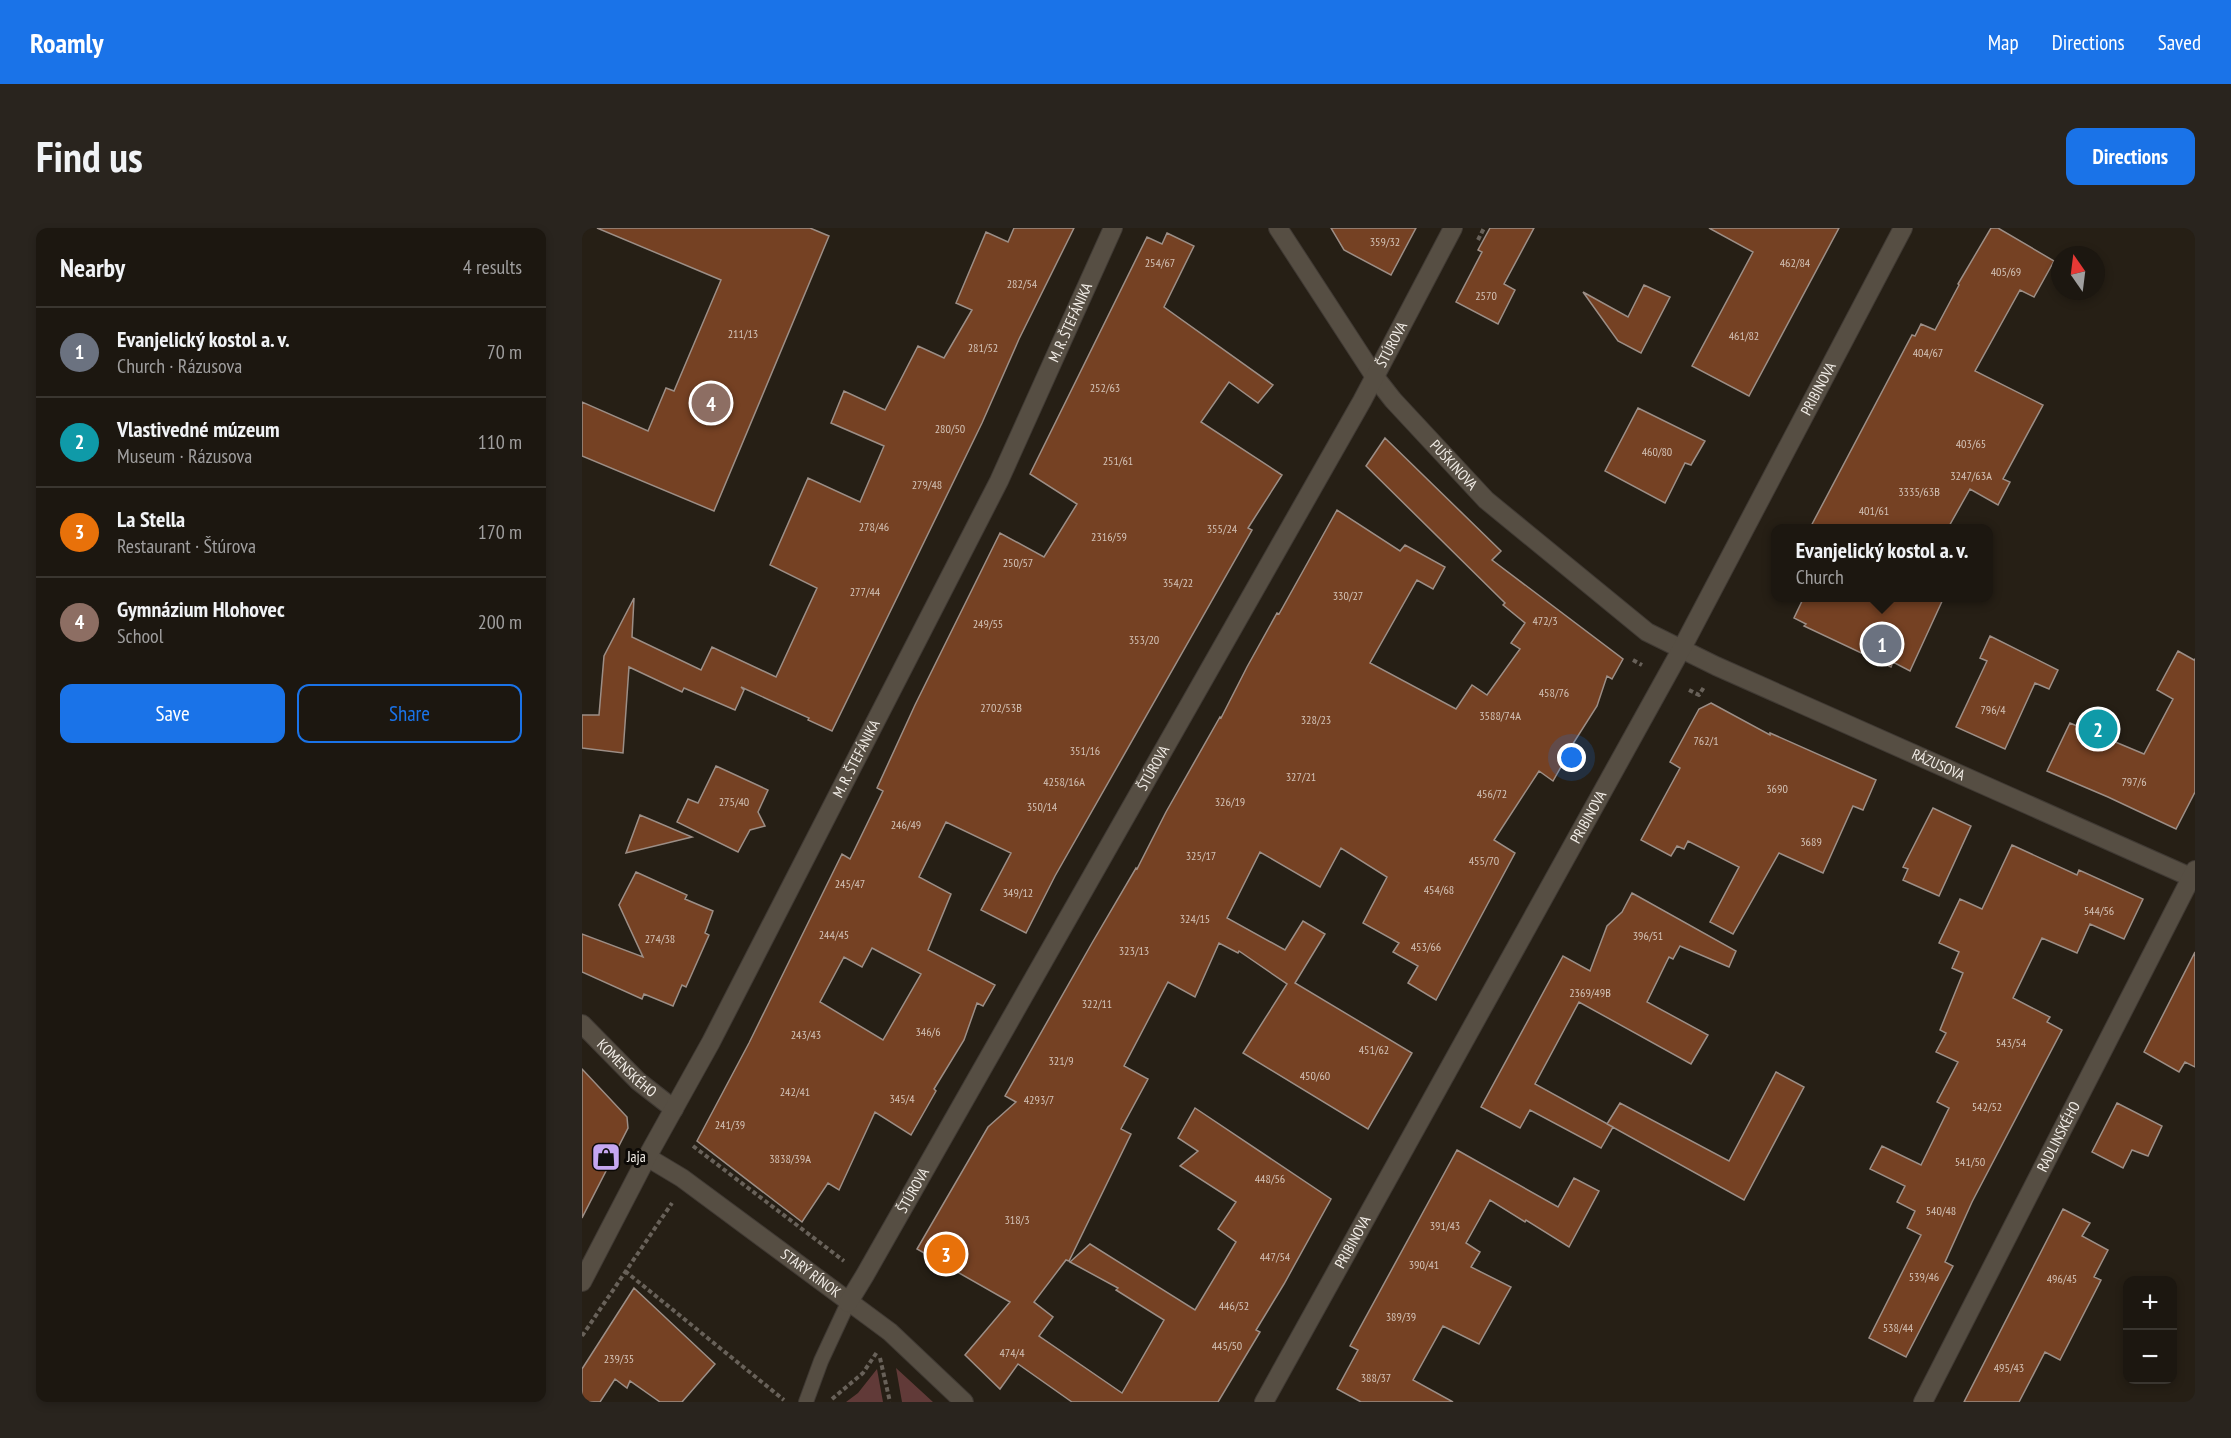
<!DOCTYPE html>
<meta charset="utf-8">
<style>
:root{--surface:#1c1710;--page:#29241e;--text:#f1f3f6;--muted:#a09f9f;--line:#3a3630;--accent:#1a73e8}
body{margin:0;font-family:"PT Sans Narrow",sans-serif;background:var(--page);color:var(--text)}
.controls{position:absolute;right:18px;bottom:18px;display:grid;overflow:hidden;border-radius:12px;box-shadow:0 3px 9px #0003}
.controls button{width:54px;height:54px;display:grid;place-items:center;padding:0;border:0;border-bottom:2px solid var(--line);background:var(--surface);color:var(--text);font:30px sans-serif}
.compass{position:absolute;left:1469px;top:18px;width:54px;height:54px;border-radius:50%;background:var(--surface);box-shadow:0 3px 9px #0003;rotate:346deg}
.you{position:absolute;left:990px;top:530px;width:21px;height:21px;margin:-15px;border:4px solid #fff;border-radius:50%;background:#1a73e8;box-shadow:0 0 0 9px #1a73e833}
.badge{display:grid;place-items:center;width:39px;height:39px;border-radius:50%;background:var(--accent);color:#fff;font-size:20px;font-weight:700}
.pin{position:absolute;translate:-50% -50%;border:3px solid #fff;box-shadow:0 2px 6px #0006}
.popup{position:absolute;left:1189px;top:296px;width:222px;height:78px;box-sizing:border-box;display:grid;place-content:center;border-radius:12px;background:var(--surface);filter:drop-shadow(0 2px 4px #0005);font-size:20px;white-space:nowrap;color:var(--muted)}
.popup b{font-size:22px;color:var(--text)}
.popup::after{content:'';position:absolute;left:50%;top:100%;margin-left:-12px;border:12px solid transparent;border-top-color:var(--surface)}
.list{margin:0;padding:0;list-style:none}
h2{display:flex;justify-content:space-between;align-items:center;height:78px;margin:0;padding:0 24px;font-size:26px}
h2 small{font-size:20px;font-weight:400;color:var(--muted)}
.list li{display:grid;grid-template-columns:39px 1fr auto;gap:18px;align-items:center;box-sizing:border-box;height:90px;padding:0 24px;border-top:2px solid var(--line)}
.list b{display:block;font-size:22px;white-space:nowrap}
.list p{margin:0;font-size:20px;white-space:nowrap;color:var(--muted)}
.list em{font-size:20px;font-style:normal;color:var(--muted)}
.actions{display:flex;gap:12px;padding:18px 24px}
.actions a{flex:1;padding:14px 0;border:2px solid var(--accent);border-radius:12px;text-align:center;font-size:21px;color:var(--accent)}
.actions .main{background:var(--accent);color:#fff}
.map{position:relative;flex:none;width:1613px;height:1174px;overflow:hidden;border-radius:12px}
header{display:flex;align-items:center;gap:36px;box-sizing:border-box;height:84px;padding:0 30px;background:var(--accent);color:#fff}
header strong{font-size:28px}
nav{display:flex;gap:33px;margin-inline-start:auto;font-size:21px}
.intro{display:flex;align-items:center;justify-content:space-between;box-sizing:border-box;height:144px;padding:0 36px}
h1{margin:0;font-size:42px}
.button{padding:15px 27px;border-radius:12px;background:var(--accent);color:#fff;font-size:21px;font-weight:700}
main{display:flex;gap:36px;padding:0 36px}
aside{flex:1;background:var(--surface);border-radius:12px;box-shadow:0 3px 9px #0003}
.map>svg:first-child{display:block}
.green{fill:#613a38}
.building{fill:#754123;stroke:#9c8e86;stroke-width:1.5;fill-rule:evenodd}
.lines{fill:none;stroke-linecap:round;stroke-linejoin:round}
.service-casing{stroke:#403a34;stroke-width:16}
.minor-casing{stroke:#403a34;stroke-width:20}
.path{stroke:#686159;stroke-width:4;stroke-dasharray:4.5 3;stroke-linecap:butt}
.service{stroke:#564e43;stroke-width:14}
.minor{stroke:#564e43;stroke-width:18}
.labels{text-anchor:middle;stroke-width:6;stroke-linejoin:round;paint-order:stroke}
.number-label{font-size:12px;fill:#d3c2b6}
.street-label{font-size:15px;fill:#f2ede7;stroke:#0c0906}
.poi-label{font-size:15px;fill:#f2ede7;stroke:#0c0906;text-anchor:start}
</style>
<header>
<strong>Roamly</strong>
<nav><a>Map</a><a>Directions</a><a>Saved</a></nav>
</header>
<div class="intro"><h1>Find us</h1><a class="button">Directions</a></div>
<main>
<aside>
<h2>Nearby<small>4 results</small></h2>
<ul class="list">
<li><span class="badge" style="background:#6b7280">1</span><div><b>Evanjelický kostol a. v.</b><p>Church · Rázusova</p></div><em>70 m</em></li>
<li><span class="badge" style="background:#0f9aa8">2</span><div><b>Vlastivedné múzeum</b><p>Museum · Rázusova</p></div><em>110 m</em></li>
<li><span class="badge" style="background:#e8710a">3</span><div><b>La Stella</b><p>Restaurant · Štúrova</p></div><em>170 m</em></li>
<li><span class="badge" style="background:#8d6e63">4</span><div><b>Gymnázium Hlohovec</b><p>School</p></div><em>200 m</em></li>
</ul>
<div class="actions"><a class="main">Save</a><a>Share</a></div>
</aside>
<div class="map">
<svg width="1613" height="1174" viewBox="0 0 1613 1174">
<rect width="100%" height="100%" fill="#261f15"/>
<path class="green" d="M314,1140L351,1174H320Z
M295,1141L301,1174H264L276,1165Z"/>
<path class="building" d="M15,0H228L247,8L132,283L0,228V174L66,203L84,160L92,163L139,52Z
M432,0H492L437,111L400,195L250,503L226,492L227,490L159,459L162,462L153,482L102,460L100,464L47,439L41,525L0,520V487H17L22,428L52,370L50,409L119,442L130,419L194,449L235,360L188,337L226,250L278,274L302,218L249,195L262,163L303,182L336,118L362,130L390,82L374,75L404,4L426,14Z
M749,0H834L809,47L762,22Z
M908,0H952L922,56L933,62L916,96L874,74L900,24L896,22Z
M1127,0H1257L1167,168L1110,138L1171,24Z
M1409,0H1416L1472,33L1452,69L1438,62L1393,143L1461,177L1421,251L1428,254L1416,277L1388,261L1366,300H1228L1330,107L1333,108L1339,96L1353,102L1377,57L1376,56Z
M585,5L612,18L582,79L691,157L676,175L647,154L619,194L700,247L666,300L670,302L473,648L444,705L399,682L429,625L364,594L337,649L369,666L346,722L413,757L401,778L395,775L382,812L352,861L354,863L329,907L293,884L257,962L246,955L220,994L115,913L167,815L260,626L268,631L301,563L295,560L333,477L418,305L462,329L495,276L448,246L565,9L580,16ZM290,720L339,746L301,812L238,774L262,729L280,739Z
M1062,57L1088,69L1059,125L1036,113L1001,64L1046,89Z
M1056,180L1123,213L1109,237L1103,235L1083,275L1023,243Z
M803,210L919,323L910,332L1041,431L1030,451L1025,448L1015,478L987,522L988,523L971,553L957,543L912,612L933,625L854,772L826,755L836,738L811,724L817,715L781,695L805,649L759,620L738,659L678,624L645,690L703,722L721,693L743,706L713,755L830,825L786,901L661,825L705,756L657,723L656,725L637,715L613,769L586,754L542,838L566,851L539,901L549,906L487,1033L484,1032L452,1074L471,1089L457,1108L540,1165L582,1092L534,1062L536,1060L488,1034L508,1016L613,1082L654,1014L636,1001L654,974L598,938L616,923L596,910L613,880L749,971L702,1056L674,1102L678,1104L636,1174H490L436,1136L418,1161L383,1127L428,1074L335,1021L406,899L434,874L423,868L510,715L554,640L555,641L584,584L638,489L639,490L665,439L695,385L697,386L755,282L818,323L823,317L863,339L851,361L835,352L788,435L874,481L890,457L905,467L938,421L929,415L943,395L921,377L923,375L784,238Z
M1222,369H1362L1328,443L1311,434L1309,439L1222,398L1224,396L1212,390Z
M1408,408L1476,442L1467,461L1453,455L1423,521L1374,499L1405,433L1398,430Z
M1596,423L1612,432L1613,431V564L1594,601L1526,569L1465,543L1488,495L1562,526L1591,471L1575,462Z
M1129,475L1188,507V505L1294,552L1281,582L1271,578L1241,645L1197,625L1151,706L1128,694L1157,639L1106,613L1102,621L1095,618L1089,628L1059,612L1098,540L1088,534L1117,481Z
M134,538L186,562L176,584L183,598L168,602L156,624L95,594L106,571L116,575Z
M1351,580L1389,598L1357,668L1321,652L1326,641L1321,639Z
M58,587L110,609L44,625Z
M1430,617L1495,647L1497,642L1561,671L1542,711L1508,696L1495,725L1460,710L1431,770L1468,789L1465,794L1480,802L1390,974L1363,1034L1371,1038L1324,1129L1287,1110L1339,1007L1325,1000L1333,983L1315,974L1323,958L1288,941L1300,918L1339,937L1367,880L1355,874L1376,834L1354,824L1364,805L1358,802L1381,745L1370,740L1377,724L1357,715L1378,671L1400,681Z
M54,644L105,667L103,671L131,683L123,705L127,707L104,759L100,757L91,778L62,766L60,771L0,744V706L61,729L37,677Z
M1050,665L1154,723L1147,739L1098,718L1091,731L1087,729L1065,774L1126,807L1109,836L997,774L953,856L1031,899L1019,920L948,882L938,900L899,879L981,728L1008,743L1025,698L1040,684Z
M1613,724V839L1603,834L1597,844L1562,824Z
M0,841L45,889L46,900L0,990Z
M1194,844L1222,859L1162,972L1025,896L1038,875L1147,933Z
M1535,875L1580,898L1566,928L1550,922L1541,940L1510,924Z
M875,922L976,979L992,950L1017,963L987,1019L944,992L943,994L908,972L884,1015L898,1024L889,1039L929,1059L897,1116L861,1098L831,1152L871,1174H779L755,1161L776,1122L768,1118Z
M1481,981L1508,995L1500,1008L1526,1022L1512,1049L1519,1052L1478,1132L1463,1124L1437,1174H1382Z
M52,1060L133,1136L100,1174H78L48,1153L45,1160L33,1151L18,1174H0V1141Z"/>
<g class="lines">
<g class="service-casing">
<path id="service" d="M224,1174L239,1133L266,1075"/>
</g>
<g class="minor-casing">
<g id="minor">
<path id="s1" d="M696,0L793,149L811,172L904,272L1065,404L1134,438L1613,651"/>
<path id="s2" d="M0,796L56,853L92,881"/>
<path id="s3" d="M65,929L100,950L308,1104L382,1174"/>
<path id="s4" d="M0,1054L65,929L129,814L417,253L531,0"/>
<path id="s5" d="M266,1075L283,1047L780,173L871,0"/>
<path id="s6" d="M682,1174L1099,422L1321,0"/>
<path id="s7" d="M1341,1174L1613,642"/>
</g>
</g>
<path class="path" d="M896,12L902,0
M1051,432L1060,437
M1107,462L1117,467L1122,459
M111,918L262,1033
M43,1043L202,1172
M0,1108L90,975
M298,1130L308,1174
M250,1171L281,1145L295,1124"/>
<use href="#service" class="service"/>
<use href="#minor" class="minor"/>
</g>
<defs>
<g id="shop-square" transform="scale(1.5)"><rect x="-9" y="-9" width="18" height="18" rx="4" fill="#c5a7f1" stroke="#0c0906"/><path d="M-5-2.5h2.3a2.7 3.5 0 0 1 5.4 0H5L5.5 6h-11ZM-1.5-2.5h3a1.5 2.3 0 0 0-3 0Z" fill="#111"/></g>
</defs>
<g fill-rule="evenodd">
<use href="#shop-square" x="24" y="929"/>
</g>
<g class="labels">
<g class="number-label">
<text x="803" y="18">359/32</text>
<text x="578" y="39">254/67</text>
<text x="1213" y="39">462/84</text>
<text x="1424" y="48">405/69</text>
<text x="440" y="60">282/54</text>
<text x="904" y="72">2570</text>
<text x="161" y="110">211/13</text>
<text x="1162" y="112">461/82</text>
<text x="401" y="124">281/52</text>
<text x="1346" y="129">404/67</text>
<text x="523" y="164">252/63</text>
<text x="368" y="205">280/50</text>
<text x="1389" y="220">403/65</text>
<text x="1075" y="228">460/80</text>
<text x="536" y="237">251/61</text>
<text x="1389" y="252">3247/63A</text>
<text x="345" y="261">279/48</text>
<text x="1337" y="268">3335/63B</text>
<text x="1292" y="287">401/61</text>
<text x="292" y="303">278/46</text>
<text x="640" y="305">355/24</text>
<text x="527" y="313">2316/59</text>
<text x="436" y="339">250/57</text>
<text x="596" y="359">354/22</text>
<text x="283" y="368">277/44</text>
<text x="766" y="372">330/27</text>
<text x="963" y="397">472/3</text>
<text x="406" y="400">249/55</text>
<text x="562" y="416">353/20</text>
<text x="972" y="469">458/76</text>
<text x="419" y="484">2702/53B</text>
<text x="1411" y="486">796/4</text>
<text x="918" y="492">3588/74A</text>
<text x="734" y="496">328/23</text>
<text x="1124" y="517">762/1</text>
<text x="503" y="527">351/16</text>
<text x="719" y="553">327/21</text>
<text x="482" y="558">4258/16A</text>
<text x="1552" y="558">797/6</text>
<text x="1195" y="565">3690</text>
<text x="910" y="570">456/72</text>
<text x="152" y="578">275/40</text>
<text x="648" y="578">326/19</text>
<text x="460" y="583">350/14</text>
<text x="324" y="601">246/49</text>
<text x="1229" y="618">3689</text>
<text x="619" y="632">325/17</text>
<text x="902" y="637">455/70</text>
<text x="268" y="660">245/47</text>
<text x="857" y="666">454/68</text>
<text x="436" y="669">349/12</text>
<text x="1517" y="687">544/56</text>
<text x="613" y="695">324/15</text>
<text x="252" y="711">244/45</text>
<text x="1066" y="712">396/51</text>
<text x="78" y="715">274/38</text>
<text x="844" y="723">453/66</text>
<text x="552" y="727">323/13</text>
<text x="1008" y="769">2369/49B</text>
<text x="515" y="780">322/11</text>
<text x="346" y="808">346/6</text>
<text x="224" y="811">243/43</text>
<text x="1429" y="819">543/54</text>
<text x="792" y="826">451/62</text>
<text x="479" y="837">321/9</text>
<text x="733" y="852">450/60</text>
<text x="213" y="868">242/41</text>
<text x="320" y="875">345/4</text>
<text x="457" y="876">4293/7</text>
<text x="1405" y="883">542/52</text>
<text x="148" y="901">241/39</text>
<text x="208" y="935">3838/39A</text>
<text x="1388" y="938">541/50</text>
<text x="688" y="955">448/56</text>
<text x="1359" y="987">540/48</text>
<text x="435" y="996">318/3</text>
<text x="863" y="1002">391/43</text>
<text x="693" y="1033">447/54</text>
<text x="842" y="1041">390/41</text>
<text x="1342" y="1053">539/46</text>
<text x="1480" y="1055">496/45</text>
<text x="652" y="1082">446/52</text>
<text x="819" y="1093">389/39</text>
<text x="1316" y="1104">538/44</text>
<text x="645" y="1122">445/50</text>
<text x="430" y="1129">474/4</text>
<text x="37" y="1135">239/35</text>
<text x="1427" y="1144">495/43</text>
<text x="794" y="1154">388/37</text>
</g>
<g class="street-label">
<text dy="5" stroke="none"><textPath href="#s4" startOffset="1077">M. R. ŠTEFÁNIKA</textPath></text>
<text dy="5" stroke="none"><textPath href="#s5" startOffset="1102">ŠTÚROVA</textPath></text>
<text dy="5" stroke="none"><textPath href="#s6" startOffset="1155">PRIBINOVA</textPath></text>
<text dy="5" stroke="none"><textPath href="#s1" startOffset="296">PUŠKINOVA</textPath></text>
<text dy="5" stroke="none"><textPath href="#s4" startOffset="591">M. R. ŠTEFÁNIKA</textPath></text>
<text dy="5" stroke="none"><textPath href="#s1" startOffset="872">RÁZUSOVA</textPath></text>
<text dy="5" stroke="none"><textPath href="#s5" startOffset="616">ŠTÚROVA</textPath></text>
<text dy="5" stroke="none"><textPath href="#s6" startOffset="669">PRIBINOVA</textPath></text>
<text dy="5" stroke="none"><textPath href="#s2" startOffset="63">KOMENSKÉHO</textPath></text>
<text dy="5" stroke="none"><textPath href="#s7" startOffset="298">RADLINSKÉHO</textPath></text>
<text dy="5" stroke="none"><textPath href="#s5" startOffset="130">ŠTÚROVA</textPath></text>
<text dy="5" stroke="none"><textPath href="#s6" startOffset="183">PRIBINOVA</textPath></text>
<text dy="5" stroke="none"><textPath href="#s3" startOffset="201">STARÝ RÍNOK</textPath></text>
</g>
<g class="poi-label">
<text x="45" y="934">Jaja</text>
</g>
</g>
</svg>
<div class="controls">
<button>+</button>
<button>−</button>
</div>
<svg class="compass" viewBox="-18 -18 36 36"><path d="M0-13l5 13h-10z" fill="#e53935"/><path d="M0 13l5-13h-10z" fill="#a09f9f"/></svg>
<div class="you"></div>
<div class="pin badge" style="left:1300px;top:416px;background:#6b7280">1</div>
<div class="popup"><b>Evanjelický kostol a. v.</b>Church</div>
<div class="pin badge" style="left:1516px;top:501px;background:#0f9aa8">2</div>
<div class="pin badge" style="left:364px;top:1026px;background:#e8710a">3</div>
<div class="pin badge" style="left:129px;top:175px;background:#8d6e63">4</div>
</div>
</main>
